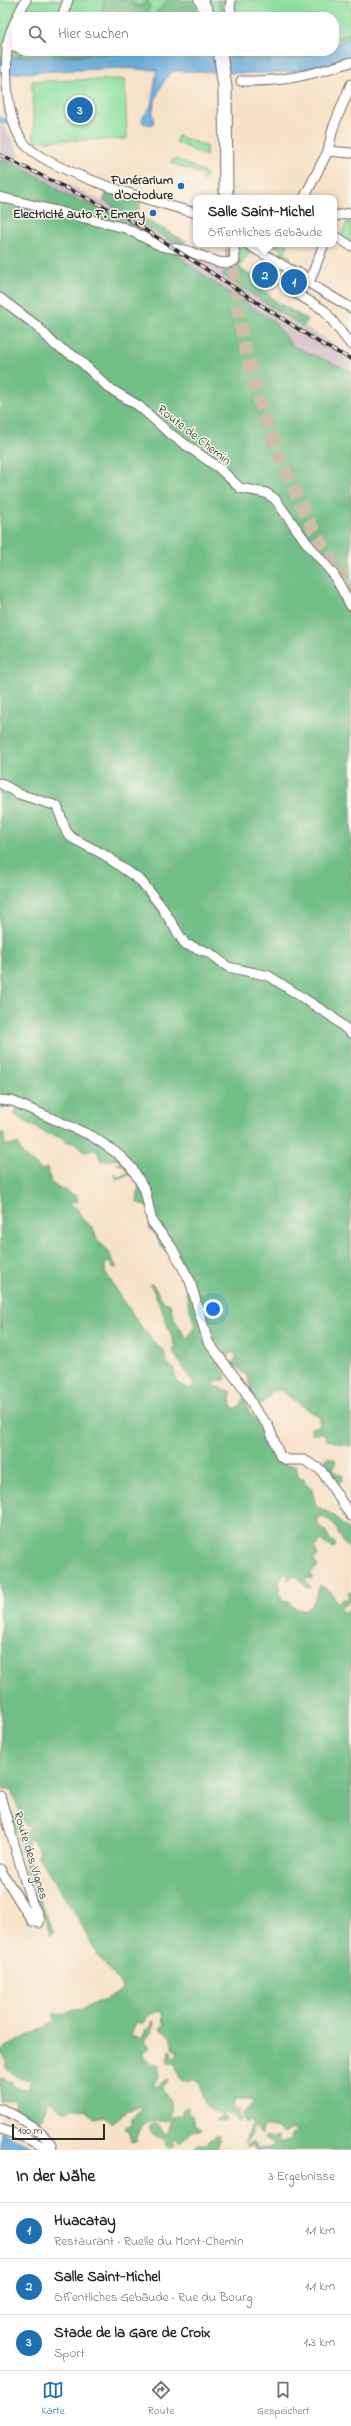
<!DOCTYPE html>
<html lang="de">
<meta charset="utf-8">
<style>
:root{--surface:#fff;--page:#f2f2f2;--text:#202124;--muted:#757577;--line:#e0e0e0;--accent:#1f6fb2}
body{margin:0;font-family:"Indie Flower",sans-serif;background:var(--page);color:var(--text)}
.scale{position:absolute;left:12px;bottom:10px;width:93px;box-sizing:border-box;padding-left:4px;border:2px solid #2b2b2b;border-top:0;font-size:11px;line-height:14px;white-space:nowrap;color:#2b2b2b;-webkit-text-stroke:3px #fbf7ec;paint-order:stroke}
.you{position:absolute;left:213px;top:1309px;width:14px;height:14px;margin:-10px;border:3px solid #fff;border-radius:50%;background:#1a73e8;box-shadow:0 0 0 6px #1a73e833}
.badge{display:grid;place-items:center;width:26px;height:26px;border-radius:50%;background:var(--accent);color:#fff;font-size:13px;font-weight:700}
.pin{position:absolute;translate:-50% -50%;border:2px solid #fff;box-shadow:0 1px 4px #0006}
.popup{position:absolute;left:193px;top:195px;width:144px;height:52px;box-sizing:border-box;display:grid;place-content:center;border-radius:8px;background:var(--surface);filter:drop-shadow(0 1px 3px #0005);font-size:13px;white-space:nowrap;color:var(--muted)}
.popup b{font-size:15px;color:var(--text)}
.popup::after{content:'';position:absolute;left:50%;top:100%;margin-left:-8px;border:8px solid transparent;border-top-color:var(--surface)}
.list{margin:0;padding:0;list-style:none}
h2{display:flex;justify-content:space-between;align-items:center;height:52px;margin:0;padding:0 16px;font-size:17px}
h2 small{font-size:13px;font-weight:400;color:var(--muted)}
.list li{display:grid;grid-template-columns:26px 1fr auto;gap:12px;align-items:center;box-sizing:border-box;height:56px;padding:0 16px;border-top:1px solid var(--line)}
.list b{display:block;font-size:15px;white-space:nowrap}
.list p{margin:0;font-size:13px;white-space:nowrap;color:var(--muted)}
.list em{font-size:13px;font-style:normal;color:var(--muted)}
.icon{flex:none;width:22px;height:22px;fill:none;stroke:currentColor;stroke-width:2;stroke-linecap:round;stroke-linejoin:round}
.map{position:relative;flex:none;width:351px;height:2150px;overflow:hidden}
.search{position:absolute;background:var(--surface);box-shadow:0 4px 16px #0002;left:12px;right:12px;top:12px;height:44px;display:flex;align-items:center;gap:10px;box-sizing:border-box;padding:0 14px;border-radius:16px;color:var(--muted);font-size:15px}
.sheet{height:220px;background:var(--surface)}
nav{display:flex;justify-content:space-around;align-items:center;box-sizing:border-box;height:56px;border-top:1px solid var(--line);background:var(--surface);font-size:11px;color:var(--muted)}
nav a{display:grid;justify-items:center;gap:2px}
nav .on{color:var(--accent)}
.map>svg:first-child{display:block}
.industrial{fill:#d2bdc7}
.green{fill:#8ee0a1;stroke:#5c8666;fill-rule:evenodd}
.forest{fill:#72be87;stroke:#4e7459}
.water{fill:#6eb2e3;stroke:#4c6e87}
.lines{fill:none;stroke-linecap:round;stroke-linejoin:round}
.canal{stroke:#6eb2e3;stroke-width:7}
.highway-tunnel{stroke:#cdbda9;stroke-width:13;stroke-dasharray:13 6;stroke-linecap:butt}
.minor-casing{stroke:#726b62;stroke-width:11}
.highway-casing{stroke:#726b62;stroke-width:15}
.minor{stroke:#fff;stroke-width:9}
.highway{stroke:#fff;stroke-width:13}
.rail-casing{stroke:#2b2b2b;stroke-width:3.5}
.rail{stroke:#fbf7ec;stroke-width:2;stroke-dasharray:6;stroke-linecap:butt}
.poi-dot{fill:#1f6fb2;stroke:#fbf7ec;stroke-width:1.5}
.labels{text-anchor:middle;stroke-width:3;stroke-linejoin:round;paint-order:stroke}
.poi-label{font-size:13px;font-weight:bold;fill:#2b2b2b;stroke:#fbf7ec;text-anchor:end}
.street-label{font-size:13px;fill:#2b2b2b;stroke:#fbf7ec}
</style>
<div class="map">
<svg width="351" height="2150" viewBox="0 0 351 2150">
<rect width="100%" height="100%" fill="#fbf7ec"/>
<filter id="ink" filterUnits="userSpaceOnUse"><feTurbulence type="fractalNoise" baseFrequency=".025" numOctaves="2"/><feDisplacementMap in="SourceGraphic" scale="8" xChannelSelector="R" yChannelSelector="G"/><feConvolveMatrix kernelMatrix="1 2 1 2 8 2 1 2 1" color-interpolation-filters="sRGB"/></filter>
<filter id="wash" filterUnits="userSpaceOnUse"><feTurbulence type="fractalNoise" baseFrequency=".012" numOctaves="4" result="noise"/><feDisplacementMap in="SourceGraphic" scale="16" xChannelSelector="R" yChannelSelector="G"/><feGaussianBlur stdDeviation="0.9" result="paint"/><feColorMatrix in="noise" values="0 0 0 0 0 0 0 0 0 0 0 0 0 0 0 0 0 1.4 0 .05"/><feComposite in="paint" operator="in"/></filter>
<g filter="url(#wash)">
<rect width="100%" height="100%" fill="#f6e2c9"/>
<path class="industrial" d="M0,126L4,127L19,153L16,160L106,203L140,216L184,243L272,301L279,312L292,318L351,356V371L292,346L273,321L213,282L162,243L120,217L64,194L42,178L0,158Z"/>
<path class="green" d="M0,0H351V45L338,52L301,62L0,64ZM17,17H334V51H17Z
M125,79L127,139L34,141L32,81Z
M178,136L206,146V156L176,142Z
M176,159L206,173L205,180H202L203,175L171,163L172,160Z
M347,222H351V243L341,236Z
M237,244H242L250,251L239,268L236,266L240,258Z
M272,244H288L284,252L291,257L287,264L274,256H280L281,249Z"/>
<path class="forest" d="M105,0H131L133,4L139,6L148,1L150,5L146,17H120L114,8L102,17L101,11Z
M168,0H191L199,17H152Z
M217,0H227L230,17H223Z
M351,32V39L342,41L334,49V40Z
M48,51H192L180,56L158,53L36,55L22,60L16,57C22,48 38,55 48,51Z
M230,51H257L262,55L275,51H331L289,62L233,59Z
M0,158L42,178L64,194L120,217L162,243L213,282L273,321L292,346L351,371V1446L327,1440L323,1433H312L311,1428L320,1426V1418L280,1390L272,1391L268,1398L261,1404H256C244,1383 258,1381 232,1364L236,1358L235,1352L230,1353L222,1369L226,1373L225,1380H217L213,1385L214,1387H220L223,1391H231V1404L234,1409L240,1406L244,1397L249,1412L266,1428L282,1463L288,1466L296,1465L299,1478L304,1479L305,1484L312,1489L316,1506L333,1515L351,1532V1550C340,1543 340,1530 331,1521C328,1519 325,1519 322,1516L316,1519L318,1525L326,1531L329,1540L335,1543L336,1546L333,1548L321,1541L315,1548L318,1556L313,1560L318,1567L311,1571L312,1579L306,1578L305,1581L310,1585L311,1588L306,1587L295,1575L288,1580L287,1573L283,1574L278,1584L282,1601L289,1602L293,1607C313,1617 315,1596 320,1585L332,1593L337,1603L341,1599H349L348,1592L351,1591V1600L340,1607L343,1613L351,1607V2150H256L252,2145L247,2147L248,2143L253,2141L257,2149H266L273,2146L274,2143L264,2138L265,2136L272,2138L279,2136V2143H285L291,2140L292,2134L296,2131L292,2128L284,2133L276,2127H262V2134L255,2126L251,2136L244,2143L253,2122L251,2119L246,2123L243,2121L242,2114L253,2104L251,2100H235L233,2106L236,2111L240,2110L238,2116L240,2121L238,2122L232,2115L226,2113L223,2114L227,2118L226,2121L216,2120L222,2117V2114L213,2111L204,2103L200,2082L194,2079L182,2081L176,2070L177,2064L167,2062L169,2050H171L172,2058L179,2053L174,2049L171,2037L160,2029L164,2024L163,2013L160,2011L149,2015L143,2023L136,2022L130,2036L142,2039L145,2031L152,2026L151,2021L154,2022L152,2031L145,2041L150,2047L143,2053L150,2063L159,2066L158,2076L153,2086H157L167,2079L168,2081L162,2088C166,2097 174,2104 170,2115L172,2117L182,2115L183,2109L187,2107L188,2114L193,2116L195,2125L202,2129L193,2132L180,2143L175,2138L173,2140L175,2145L169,2148L165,2139L153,2135L149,2128L153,2123L157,2124L165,2133L168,2132L172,2120C166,2119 164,2122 159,2121C146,2120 136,2128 136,2141L131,2142L129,2134L123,2128L131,2124V2118L141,2109L139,2107L126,2111L112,2124L105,2117L94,2119L87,2109L75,2108L64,2113L51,2102L48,2103L42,2119L34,2124L24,2113L15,2112L14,2109L16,2102L13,2099L0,2102V2077L4,2078L6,2082L11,2081L15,2088L27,2089L31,2081L28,2079H20L5,2067L7,2061L1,2053L2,2049L51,2024L55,2020L52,2016L54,2013L62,2015L73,2009L80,2010L119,1993L122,1989L119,1981L98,1956L78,1918L37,1855H39L37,1846L30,1838C20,1851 45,1916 54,1932L51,1935L40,1905L34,1898L19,1840L8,1812L11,1811L23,1832L28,1831L30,1828L25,1824L13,1795L11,1791L4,1789L1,1783L0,1132L4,1134L5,1145L18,1144C21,1158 34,1160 41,1170L47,1168L51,1183L76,1196L78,1201L71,1202V1205L77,1208L82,1219L93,1228L97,1240L108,1250L112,1260L117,1267L114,1268L108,1261L105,1265V1272L140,1325L157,1346L164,1351L166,1361L173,1368L177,1383L188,1388H193L194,1384L174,1354V1343L159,1302L150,1284L153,1285L164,1302L170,1304L174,1319L187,1339L196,1325L189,1307L186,1291L193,1287L174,1250L169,1253L161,1247L157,1236L149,1228L155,1215L154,1211L137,1202L139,1184L132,1174L117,1179L113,1175L114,1173L120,1177L129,1171L124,1165L116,1164L121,1161L119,1159L101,1161L97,1150L84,1151L75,1143L66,1142L61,1137L45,1133L16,1116L15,1111L19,1105L14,1103L8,1107L0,1108Z
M108,191L141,203L137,215L187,242L169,240L103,200Z
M236,266L256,279L254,283L277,302L308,320L303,327L222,275L226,269Z
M328,1457L336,1460L333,1471L343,1476L342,1481L336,1483L330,1471L321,1466Z
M217,2135H219L220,2141L216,2150H193L198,2144H206Z"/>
<path class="water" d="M351,38V55C292,82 235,71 173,71C165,75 154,100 153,110C152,116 156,119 152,125L143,123L142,118L151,106L157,70L119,68L0,74V58L6,57H48L161,52L265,60L298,58L325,51H334V47Z
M0,2132L41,2150L0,2148Z"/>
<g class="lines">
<path class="canal" d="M0,120L5,122"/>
</g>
</g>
<g filter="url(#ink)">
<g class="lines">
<path class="highway-tunnel" d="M231,248C234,279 237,311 244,342C263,430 301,517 351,592"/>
<g class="minor-casing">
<path id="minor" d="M26,0C6,36 5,43 7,84C8,104 11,125 23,142C45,171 158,203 196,213
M231,0L230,8L233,17
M62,17L68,0
M6,46L17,47
M241,81C284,82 310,75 351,62
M328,151L351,153
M0,197L125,228L161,246L188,251L218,262L228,263L235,260L234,244
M304,198L328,151L333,128L351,84
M334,216L351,213
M334,235L351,246
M247,244L291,270L302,274L309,283L351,308
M304,279L297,294L324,310L351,345
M309,283L324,244
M0,298L37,326L55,345L77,358L109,388L139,406L169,433L219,468L240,488L266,493L275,499L306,542L334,575L351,606
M0,783L19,794L57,806L66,831L72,838L103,854L141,881L161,906L185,944L210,953L228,967L269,976L331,1016L351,1033
M0,1100L12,1101L92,1136L118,1154L132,1168L145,1190L152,1222L171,1246L190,1281L208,1342L244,1389L256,1411L268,1425L280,1456L287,1460H304L321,1470L351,1516
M0,1869L32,1921L39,1923L40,1919L31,1901L0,1796
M0,2108C13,2114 52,2135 52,2150
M0,2129L26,2138L50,2150"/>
</g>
<g class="highway-casing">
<path id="highway" d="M201,0L209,17
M220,51L225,88L226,193"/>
</g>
<use href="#minor" class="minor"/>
<use href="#highway" class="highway"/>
<g class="rail-casing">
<path id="rail" d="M0,155L127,218L323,345L351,359"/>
</g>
<use href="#rail" class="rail"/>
</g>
</g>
<g class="poi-dot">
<circle cx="181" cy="186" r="4"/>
<circle cx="153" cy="213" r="4"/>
</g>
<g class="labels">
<g class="poi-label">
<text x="173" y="184">Funérarium<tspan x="173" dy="15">d'Octodure</tspan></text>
<text x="145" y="218">Electricité auto F. Emery</text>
</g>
<g class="street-label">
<text transform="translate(195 434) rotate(38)" y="5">Route de Chemin</text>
<text transform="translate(32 1855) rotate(73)" y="5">Route des Vignes</text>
</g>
</g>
</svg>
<div class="scale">100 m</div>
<div class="you"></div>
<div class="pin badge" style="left:294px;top:282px">1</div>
<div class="pin badge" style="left:265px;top:275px">2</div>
<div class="popup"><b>Salle Saint-Michel</b>Öffentliches Gebäude</div>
<div class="pin badge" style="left:80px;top:110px">3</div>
<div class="search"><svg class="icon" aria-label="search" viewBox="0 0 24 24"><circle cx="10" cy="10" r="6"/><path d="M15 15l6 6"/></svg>Hier suchen</div>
</div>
<section class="sheet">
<h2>In der Nähe<small>3 Ergebnisse</small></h2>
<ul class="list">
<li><span class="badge">1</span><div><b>Huacatay</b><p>Restaurant · Ruelle du Mont-Chemin</p></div><em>1.1 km</em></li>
<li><span class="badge">2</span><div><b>Salle Saint-Michel</b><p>Öffentliches Gebäude · Rue du Bourg</p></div><em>1.1 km</em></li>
<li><span class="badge">3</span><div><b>Stade de la Gare de Croix</b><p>Sport</p></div><em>1.3 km</em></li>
</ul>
</section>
<nav>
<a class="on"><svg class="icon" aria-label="map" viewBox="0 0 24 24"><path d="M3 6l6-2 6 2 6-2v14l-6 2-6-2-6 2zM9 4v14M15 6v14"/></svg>Karte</a>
<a><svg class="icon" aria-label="directions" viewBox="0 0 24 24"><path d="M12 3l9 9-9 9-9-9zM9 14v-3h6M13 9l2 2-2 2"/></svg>Route</a>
<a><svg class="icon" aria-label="saved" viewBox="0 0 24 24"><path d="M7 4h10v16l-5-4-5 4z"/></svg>Gespeichert</a>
</nav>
